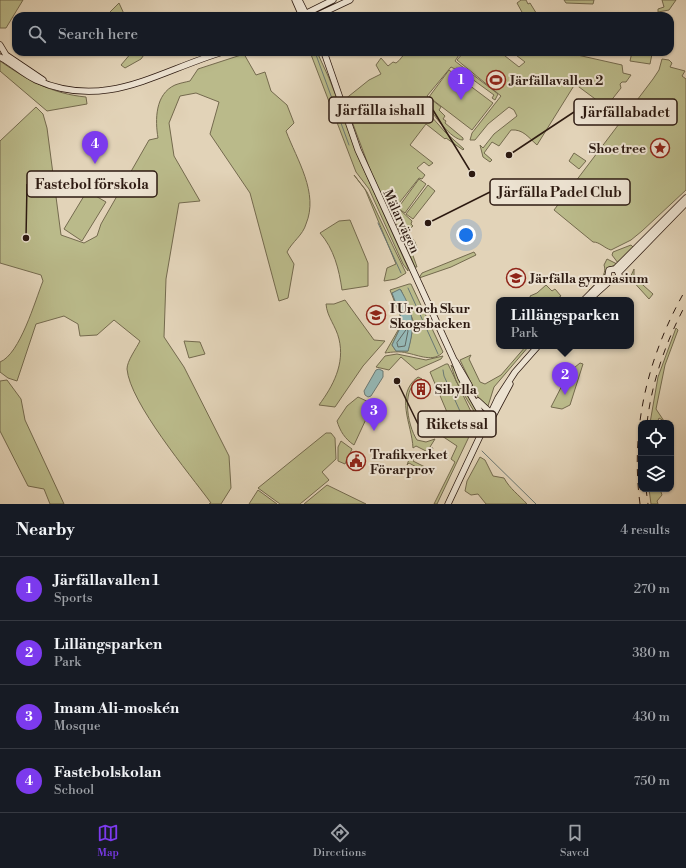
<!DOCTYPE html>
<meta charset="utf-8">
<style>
:root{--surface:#171b24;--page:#20242c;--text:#f1f3f6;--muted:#9ea1a6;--line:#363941;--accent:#7c3aed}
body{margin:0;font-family:"Libre Bodoni",serif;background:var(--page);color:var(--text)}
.controls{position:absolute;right:12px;bottom:12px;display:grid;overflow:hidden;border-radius:8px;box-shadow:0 1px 3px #0004}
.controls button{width:36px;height:36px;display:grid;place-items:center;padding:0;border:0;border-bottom:1px solid var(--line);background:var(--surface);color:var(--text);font:20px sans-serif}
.you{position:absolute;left:466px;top:235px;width:14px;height:14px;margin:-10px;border:3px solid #fff;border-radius:50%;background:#1a73e8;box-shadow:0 0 0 6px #1a73e833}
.badge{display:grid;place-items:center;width:26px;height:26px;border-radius:50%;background:var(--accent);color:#fff;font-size:13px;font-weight:700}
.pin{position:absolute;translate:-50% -33px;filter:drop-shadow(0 1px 2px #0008)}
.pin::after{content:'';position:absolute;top:21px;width:14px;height:12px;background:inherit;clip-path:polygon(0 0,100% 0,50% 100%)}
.popup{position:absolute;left:496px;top:297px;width:138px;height:52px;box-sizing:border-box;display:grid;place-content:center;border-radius:8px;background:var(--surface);filter:drop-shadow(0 1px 3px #0005);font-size:13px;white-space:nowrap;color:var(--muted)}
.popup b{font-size:15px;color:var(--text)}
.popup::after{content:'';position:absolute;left:50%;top:100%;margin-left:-8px;border:8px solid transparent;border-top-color:var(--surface)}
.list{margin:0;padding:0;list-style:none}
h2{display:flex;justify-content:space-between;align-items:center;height:52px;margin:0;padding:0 16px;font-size:17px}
h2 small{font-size:13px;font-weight:400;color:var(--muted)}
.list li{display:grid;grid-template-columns:26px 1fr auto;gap:12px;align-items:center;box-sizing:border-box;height:64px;padding:0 16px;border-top:1px solid var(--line)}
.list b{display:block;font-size:15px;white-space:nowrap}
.list p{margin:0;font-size:13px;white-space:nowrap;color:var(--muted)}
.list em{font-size:13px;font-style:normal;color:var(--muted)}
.icon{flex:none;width:22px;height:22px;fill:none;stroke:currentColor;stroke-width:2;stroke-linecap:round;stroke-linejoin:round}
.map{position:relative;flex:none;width:686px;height:504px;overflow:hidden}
.search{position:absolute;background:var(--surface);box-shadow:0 1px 3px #0004;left:12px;right:12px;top:12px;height:44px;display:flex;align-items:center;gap:10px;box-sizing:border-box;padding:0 14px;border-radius:12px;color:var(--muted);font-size:15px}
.sheet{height:308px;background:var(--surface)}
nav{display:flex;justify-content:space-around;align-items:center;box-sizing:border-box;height:56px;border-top:1px solid var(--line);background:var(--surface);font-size:11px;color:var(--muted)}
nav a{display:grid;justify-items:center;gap:2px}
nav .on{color:var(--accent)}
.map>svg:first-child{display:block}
.green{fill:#baba8a;stroke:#746a4e;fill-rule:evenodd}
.water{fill:#95b7b4;stroke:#6b7873}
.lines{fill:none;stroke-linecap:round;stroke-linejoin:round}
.shore{stroke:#616862;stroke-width:1}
.stream{stroke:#6b7873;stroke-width:1}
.secondary-casing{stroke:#2d1a11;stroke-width:7}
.secondary{stroke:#ece2d1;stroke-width:5.5}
.rail{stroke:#2d1a11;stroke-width:1;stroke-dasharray:7 7;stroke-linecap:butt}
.labels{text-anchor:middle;stroke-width:4;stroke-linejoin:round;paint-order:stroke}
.poi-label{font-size:13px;font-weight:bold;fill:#2d1a11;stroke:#ece2d1;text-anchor:start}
.street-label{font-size:13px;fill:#2d1a11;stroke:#ece2d1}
.leader{fill:none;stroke:#2d1a11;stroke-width:1.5}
.callout-dot{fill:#2d1a11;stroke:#ece2d1;stroke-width:1.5}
.callout{fill:#ece2d1;stroke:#2d1a11;stroke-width:1.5}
.callout-label{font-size:14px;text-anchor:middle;font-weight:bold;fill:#2d1a11}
</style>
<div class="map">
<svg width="686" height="504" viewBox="0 0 686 504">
<rect width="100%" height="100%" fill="#e2d3b8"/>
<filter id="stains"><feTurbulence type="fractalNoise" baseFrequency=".005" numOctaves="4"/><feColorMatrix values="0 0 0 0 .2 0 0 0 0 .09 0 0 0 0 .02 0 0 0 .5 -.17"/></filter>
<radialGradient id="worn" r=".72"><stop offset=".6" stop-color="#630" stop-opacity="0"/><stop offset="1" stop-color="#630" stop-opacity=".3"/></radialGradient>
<path class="green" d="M0,0H23L6,28H0Z
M521,0H526L528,4L530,3L538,16H520L523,14L517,3Z
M564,0H594L593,4L566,3Z
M662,0H676L669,10L658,12V9L664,7Z
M119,3L125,16H106Z
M132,52H146L141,59L125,68L121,65Z
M310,52H317L329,78L365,172L408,268V271L403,264L369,189L356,172Z
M407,52H461L455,61L498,94L495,100L492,98L494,95L457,68L455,69L451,67L427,96L441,107L439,110L445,116L443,119L446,121L445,123L463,138V140C451,140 433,114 426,104L423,107L445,132L464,149L463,150L446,138L445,139L426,124L410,145L433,163L429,166L424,162L417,168L425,175L422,179L419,178L396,207L398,208L419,179L426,184L405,213L399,209L412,221L411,224L413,226L407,231L415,242L417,248L411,250L417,267H415L385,197H382L378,191L344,100L369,80L381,74L376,65L381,58L388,66L393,62L396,63C401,60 402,55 407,52Z
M464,52H500L519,67L525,62L512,52H564L622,65L623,73L631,75L626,82H622L620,84L621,88L606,107L575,84L537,145C528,137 523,129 511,130L499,146L492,142L484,153L492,160L490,162L483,157L480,145L483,148L494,134L517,116L514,110L509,107L488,124L475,140H470L472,133L501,96L457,60Z
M632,52L652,54L650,64L630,61Z
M244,54L256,75L265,72L271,91L287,105L294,123L286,131C297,160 319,193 306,224C303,235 292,242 287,252L294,264L288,298L279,301L250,193L210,134L219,102L196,93L180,96L169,123L174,156L200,201L179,203L166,279L164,337L184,367L229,456L231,488L221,504H209L211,503C189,473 130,403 127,369C127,361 136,349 140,341L114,320L97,335L80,336L78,324L64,316L36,324L17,381L8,378L0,372V362C20,354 35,301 43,281L41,275L0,263V141L36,107L43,114L47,128L61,235L84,243L97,236L101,224L149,140L158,138C155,120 155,94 175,85C180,83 186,82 190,81L198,69Z
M662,59L669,60L672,63L670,67L685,71L682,76L686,79V190L642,231L631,240L611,250C604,248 600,242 593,242L554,210L653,79L659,70Z
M0,61C27,80 53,94 86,97L87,104L47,111L0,71Z
M449,70L493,103L472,130L429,97Z
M574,153L586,161L579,169L569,161Z
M354,175L367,192L406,273L396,279L384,281L387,268L396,264L365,189Z
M428,185L435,191L413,219L406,214Z
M87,191L106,202L82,241L64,229Z
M350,220L368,263V286L342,290C339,269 334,249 320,233L339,221Z
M631,245L633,247L618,265L609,267L603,278L590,292L589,290C596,283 608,276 604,265L607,259L617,264L618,263L612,255L613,252Z
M474,252L476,255L451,267L419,278L422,273Z
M634,269V277L653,294L649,299L630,278Z
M409,284H411L443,352C434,363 418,355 407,353C400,351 392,352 385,353L401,325V318L390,290ZM401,290L414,323L408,351H396L392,345L403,322L392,293Z
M546,285L552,291L555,289L561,296L558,298L560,300H531L530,296L537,293Z
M345,300L374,340L385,341L363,366L335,407L319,405C333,386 345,364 339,339C336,326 327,317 326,304H334Z
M676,328L678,330L665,365L656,409L664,421L659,418L657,423H650L658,377Z
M184,341L200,342L205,354L189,358Z
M526,346H529L494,387L488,406L480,401L460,360L471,355L469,359L480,382L485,384L501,375Z
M397,354L426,360L443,356L441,359L416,370L401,357L389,370L376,367L385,356Z
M580,363L583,364L570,405L562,409L551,407L569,372Z
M446,364H448L476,422L437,504H434L455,462L451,459L457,446L442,436L455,431L430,372Z
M451,365L454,368L480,415L478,418L456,381Z
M418,377L422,379C400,385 407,425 417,440L426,442L435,439L430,447L433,448L430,453L416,446L413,448C412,424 394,395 418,377Z
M7,380L21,399L25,420L64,504H50L44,489L28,486L0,431V381Z
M358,397L373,404L354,445C345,439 340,431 337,421L347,406Z
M326,433H331L335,438L336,459L322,472L329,480L300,504H280L258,488Z
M341,441L352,449L345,464L338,461V447Z
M411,454L415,455L413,461L431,470V475L409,463L407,465Z
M480,457L485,460L493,476L504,478C510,489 519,495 527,504H486L478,494L471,495L465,491L467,481Z
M327,485L366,504H304Z
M649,489H660L662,495L657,501L658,504H651Z
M258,490L277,504H249Z"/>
<path class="water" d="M400,289C414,312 415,326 408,351H396L392,345L403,322L392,293Z
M379,369L383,371V377L371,396L368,397L365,395L364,391L376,370Z"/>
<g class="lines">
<path class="shore" d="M407,329L408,331L405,346L398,347L397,343Z"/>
<path class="stream" d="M315,52L349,145
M378,223L401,273
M408,288L438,354
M443,370L444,376L469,431
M482,451L536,504"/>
<g class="secondary-casing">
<path id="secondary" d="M295,0L302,16
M299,0L307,16
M301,16L333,0
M316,16L350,0
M0,45L6,55L43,80
M324,52L358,150L454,360L461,378L482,415L484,420L481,431
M0,57C13,64 23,74 36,80C106,111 158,71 223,52
M615,269L686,198
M619,272L686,203
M608,276L609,270L615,269
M608,277L611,280L617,278L619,275L617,270
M591,298L611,280
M584,300L608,276
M455,361L469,385
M478,401L492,414
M485,431L510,384
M448,504L498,398L515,372L538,346"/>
</g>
<use href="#secondary" class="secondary"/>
<path class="rail" d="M647,423C652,381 666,341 686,304
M646,489L648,504
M640,504C630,428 648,355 686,289"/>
</g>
<defs>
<g id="stadium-ring" transform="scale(1)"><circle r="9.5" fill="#ece2d1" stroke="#8f2418" stroke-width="1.5"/><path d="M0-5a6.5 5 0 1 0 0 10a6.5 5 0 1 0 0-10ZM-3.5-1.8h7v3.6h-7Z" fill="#8f2418"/></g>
<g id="sight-ring" transform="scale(1)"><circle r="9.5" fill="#ece2d1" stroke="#8f2418" stroke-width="1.5"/><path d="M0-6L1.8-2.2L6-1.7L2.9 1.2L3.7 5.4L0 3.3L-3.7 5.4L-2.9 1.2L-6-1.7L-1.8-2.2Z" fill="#8f2418"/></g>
<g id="school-ring" transform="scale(1)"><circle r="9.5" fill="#ece2d1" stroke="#8f2418" stroke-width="1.5"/><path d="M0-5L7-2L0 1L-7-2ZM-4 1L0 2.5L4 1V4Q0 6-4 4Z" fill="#8f2418"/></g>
<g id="building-ring" transform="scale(1)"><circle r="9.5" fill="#ece2d1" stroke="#8f2418" stroke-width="1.5"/><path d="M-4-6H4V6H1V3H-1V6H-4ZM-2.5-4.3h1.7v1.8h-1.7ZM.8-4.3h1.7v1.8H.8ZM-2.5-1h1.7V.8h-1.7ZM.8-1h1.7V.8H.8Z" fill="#8f2418"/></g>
<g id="civic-ring" transform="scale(1)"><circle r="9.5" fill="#ece2d1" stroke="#8f2418" stroke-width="1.5"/><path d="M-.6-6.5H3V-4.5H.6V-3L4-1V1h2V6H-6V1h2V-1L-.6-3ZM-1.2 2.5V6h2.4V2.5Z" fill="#8f2418"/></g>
</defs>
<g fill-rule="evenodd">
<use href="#stadium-ring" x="496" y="80"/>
<use href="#sight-ring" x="660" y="148"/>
<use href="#school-ring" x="516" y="278"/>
<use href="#school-ring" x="376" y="315"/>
<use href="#building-ring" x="421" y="389"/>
<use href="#civic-ring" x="356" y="461"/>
</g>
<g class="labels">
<g class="poi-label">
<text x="510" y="85">Järfällavallen 2</text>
<text x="646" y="153" text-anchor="end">Shoe tree</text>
<text x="530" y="283">Järfälla gymnasium</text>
<text x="390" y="313">I Ur och Skur<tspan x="390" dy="15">Skogsbacken</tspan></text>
<text x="435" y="394">Sibylla</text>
<text x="370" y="459">Trafikverket<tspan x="370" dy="15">Förarprov</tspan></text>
</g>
<g class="street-label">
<text transform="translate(402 221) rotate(65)" y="5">Mälarvägen</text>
</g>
</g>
<path class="leader" d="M472 174L433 110M509 155L574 112M26 238L27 184M428 223L490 192M397 381L418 424"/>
<g class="callout-dot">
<circle cx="472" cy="174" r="4"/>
<circle cx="509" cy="155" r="4"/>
<circle cx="26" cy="238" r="4"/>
<circle cx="428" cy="223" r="4"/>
<circle cx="397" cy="381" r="4"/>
</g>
<g class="callout">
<rect x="329" y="97" width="104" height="26" rx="4"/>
<rect x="574" y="99" width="103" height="26" rx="4"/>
<rect x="27" y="171" width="130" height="26" rx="4"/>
<rect x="490" y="179" width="140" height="26" rx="4"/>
<rect x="418" y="411" width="78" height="26" rx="4"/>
</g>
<g class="callout-label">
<text x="381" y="115">Järfälla ishall</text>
<text x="626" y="117">Järfällabadet</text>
<text x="92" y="189">Fastebol förskola</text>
<text x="560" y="197">Järfälla Padel Club</text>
<text x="457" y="429">Rikets sal</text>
</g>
<rect width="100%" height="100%" filter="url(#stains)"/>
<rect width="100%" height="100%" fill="url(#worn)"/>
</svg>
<div class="controls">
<button><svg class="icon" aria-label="locate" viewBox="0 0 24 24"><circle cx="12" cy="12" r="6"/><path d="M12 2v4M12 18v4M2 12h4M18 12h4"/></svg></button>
<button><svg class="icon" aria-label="layers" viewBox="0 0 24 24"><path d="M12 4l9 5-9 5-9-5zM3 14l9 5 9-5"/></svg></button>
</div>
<div class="you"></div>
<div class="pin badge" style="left:461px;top:100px">1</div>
<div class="pin badge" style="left:565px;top:395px">2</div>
<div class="popup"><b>Lillängsparken</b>Park</div>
<div class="pin badge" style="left:374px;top:431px">3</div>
<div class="pin badge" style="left:95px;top:164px">4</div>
<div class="search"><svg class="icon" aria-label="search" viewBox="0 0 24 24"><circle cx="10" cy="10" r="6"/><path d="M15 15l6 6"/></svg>Search here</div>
</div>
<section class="sheet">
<h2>Nearby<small>4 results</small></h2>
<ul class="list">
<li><span class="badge">1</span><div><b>Järfällavallen 1</b><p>Sports</p></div><em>270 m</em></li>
<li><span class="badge">2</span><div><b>Lillängsparken</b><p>Park</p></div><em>380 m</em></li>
<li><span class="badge">3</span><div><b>Imam Ali-moskén</b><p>Mosque</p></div><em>430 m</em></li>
<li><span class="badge">4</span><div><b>Fastebolskolan</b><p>School</p></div><em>750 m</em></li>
</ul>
</section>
<nav>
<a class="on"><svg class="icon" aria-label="map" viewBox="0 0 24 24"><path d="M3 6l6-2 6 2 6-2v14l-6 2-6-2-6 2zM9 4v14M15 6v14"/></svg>Map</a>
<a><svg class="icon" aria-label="directions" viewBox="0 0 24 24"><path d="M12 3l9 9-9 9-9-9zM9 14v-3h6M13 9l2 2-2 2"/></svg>Directions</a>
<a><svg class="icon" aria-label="saved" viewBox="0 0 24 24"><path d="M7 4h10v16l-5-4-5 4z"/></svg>Saved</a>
</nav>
